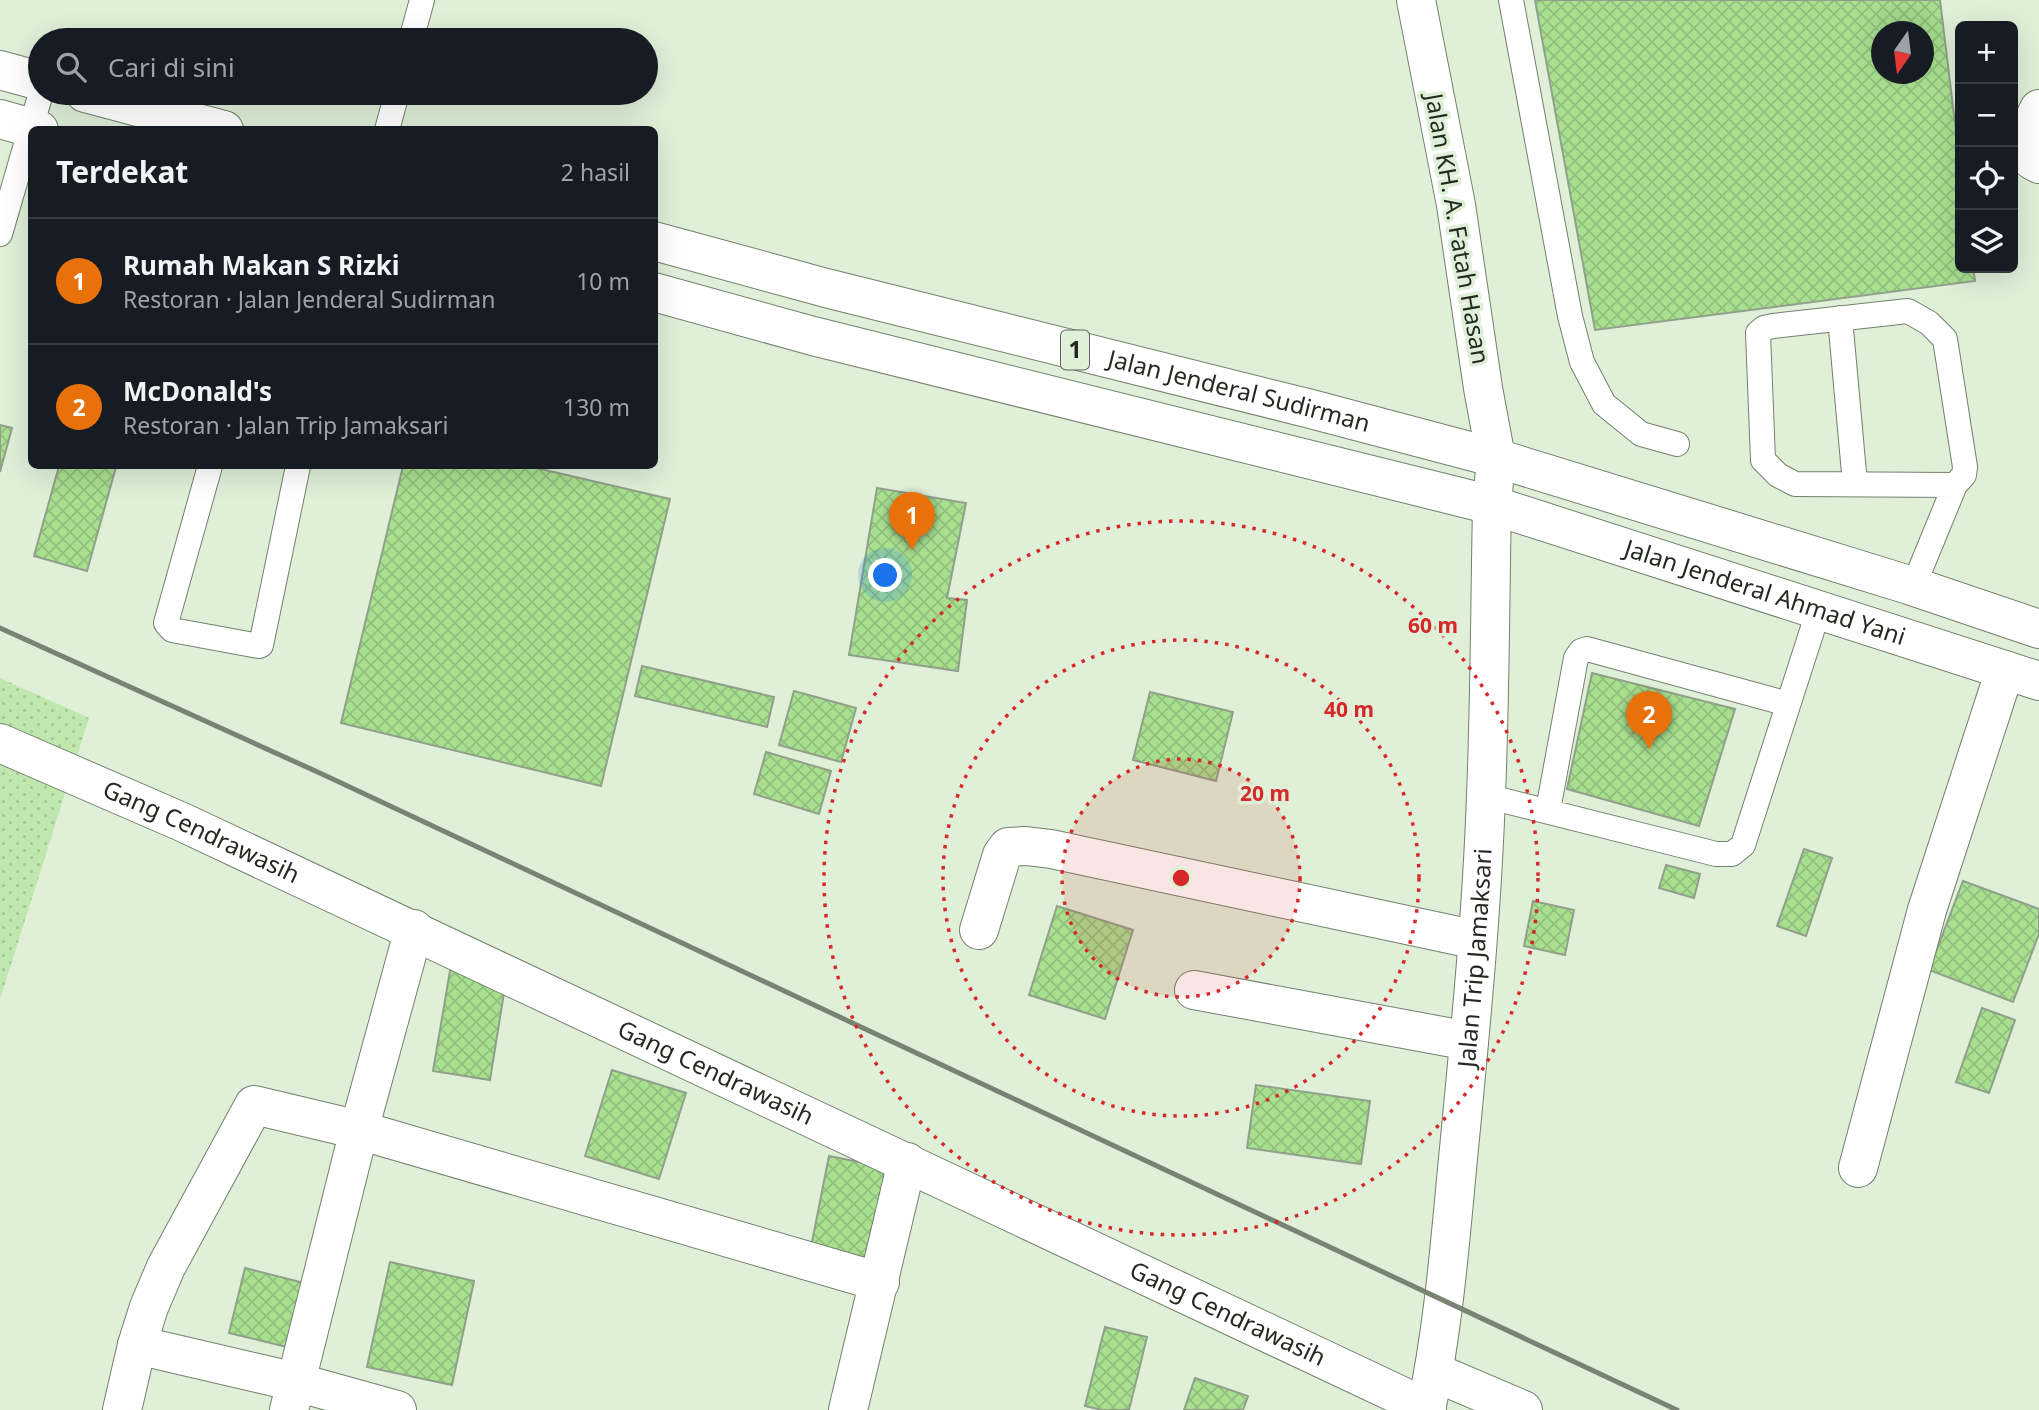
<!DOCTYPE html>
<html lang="id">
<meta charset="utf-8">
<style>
:root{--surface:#171b24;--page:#242831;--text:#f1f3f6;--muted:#9ea1a6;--line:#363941;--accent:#427e1b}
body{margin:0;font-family:"Noto Sans",sans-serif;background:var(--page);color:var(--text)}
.controls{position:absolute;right:21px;top:21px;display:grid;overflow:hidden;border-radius:10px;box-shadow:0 7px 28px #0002}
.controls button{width:63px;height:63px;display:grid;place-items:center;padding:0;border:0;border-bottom:2px solid var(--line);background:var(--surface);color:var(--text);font:35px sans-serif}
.compass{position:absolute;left:1871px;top:21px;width:63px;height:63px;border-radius:50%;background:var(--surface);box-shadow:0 7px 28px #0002;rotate:194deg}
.you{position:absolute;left:886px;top:576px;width:24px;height:24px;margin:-18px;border:5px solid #fff;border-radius:50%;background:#1a73e8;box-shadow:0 0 0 10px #1a73e833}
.badge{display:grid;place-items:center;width:46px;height:46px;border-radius:50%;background:var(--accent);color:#fff;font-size:23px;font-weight:700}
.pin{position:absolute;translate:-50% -58px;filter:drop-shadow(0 2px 4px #0008)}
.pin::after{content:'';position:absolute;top:37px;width:24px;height:21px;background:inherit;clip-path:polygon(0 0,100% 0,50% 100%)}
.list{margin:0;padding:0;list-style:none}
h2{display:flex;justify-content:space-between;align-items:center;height:91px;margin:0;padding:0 28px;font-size:30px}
h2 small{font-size:23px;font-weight:400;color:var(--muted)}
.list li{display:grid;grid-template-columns:46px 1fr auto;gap:21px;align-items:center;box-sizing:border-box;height:126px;padding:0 28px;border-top:2px solid var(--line)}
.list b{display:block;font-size:26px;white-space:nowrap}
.list p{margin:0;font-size:23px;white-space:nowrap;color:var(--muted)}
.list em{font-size:23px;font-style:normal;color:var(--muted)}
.icon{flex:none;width:38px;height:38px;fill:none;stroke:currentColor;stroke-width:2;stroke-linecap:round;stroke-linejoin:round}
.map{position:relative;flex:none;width:2039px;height:1410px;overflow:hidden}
.search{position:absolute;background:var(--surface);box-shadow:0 7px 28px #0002;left:28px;top:28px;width:630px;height:77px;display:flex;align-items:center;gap:18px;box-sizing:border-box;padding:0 24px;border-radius:38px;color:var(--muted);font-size:26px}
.panel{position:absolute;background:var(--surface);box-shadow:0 7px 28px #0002;left:28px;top:126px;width:630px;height:343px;border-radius:10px}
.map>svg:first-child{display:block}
.park{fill:url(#park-dots)}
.building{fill:url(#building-cross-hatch);stroke:#90a08a;stroke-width:2;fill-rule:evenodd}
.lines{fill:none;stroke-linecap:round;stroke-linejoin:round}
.lane-casing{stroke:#73816c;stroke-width:26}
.street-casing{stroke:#73816c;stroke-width:40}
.secondary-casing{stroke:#73816c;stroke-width:40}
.highway-casing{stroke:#73816c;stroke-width:40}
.lane{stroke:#fff;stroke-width:24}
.street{stroke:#fff;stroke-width:38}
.secondary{stroke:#fff;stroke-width:38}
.highway{stroke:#fff;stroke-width:38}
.rail{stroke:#788373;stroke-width:5}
.ring{fill:none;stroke:#d62828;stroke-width:3.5;stroke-dasharray:3.5 7}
.labels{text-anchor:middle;stroke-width:7;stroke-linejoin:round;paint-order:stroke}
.shield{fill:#dfefd8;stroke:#5c6558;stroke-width:2}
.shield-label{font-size:23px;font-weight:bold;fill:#242a21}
.street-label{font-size:24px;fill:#242a21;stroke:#dfefd8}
.centre{fill:#d62828;stroke:#dfefd8;stroke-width:3.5}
.ring-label{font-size:21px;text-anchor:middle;font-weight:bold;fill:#d62828;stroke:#dfefd8;stroke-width:7;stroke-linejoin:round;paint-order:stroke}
</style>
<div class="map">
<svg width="2039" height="1410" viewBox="0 0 2039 1410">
<defs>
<pattern id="park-dots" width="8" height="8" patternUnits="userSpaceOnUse" patternTransform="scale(1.75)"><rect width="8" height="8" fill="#c0e8ae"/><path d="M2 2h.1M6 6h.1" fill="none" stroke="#a5c795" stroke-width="1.8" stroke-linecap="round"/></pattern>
<pattern id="building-cross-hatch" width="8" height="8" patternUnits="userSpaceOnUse" patternTransform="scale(1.75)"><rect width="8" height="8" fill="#a9e090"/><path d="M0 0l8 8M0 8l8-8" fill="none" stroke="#91c07c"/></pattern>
</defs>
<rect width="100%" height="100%" fill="#dfefd8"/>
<path class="park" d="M0,678L89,718L0,999Z"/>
<path class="building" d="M1535,0H1940L1960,164V268H1973L1975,281L1595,330ZM1882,32H1924V74H1882Z
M0,425L12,428L0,472Z
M59,466L116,467L87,571L34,556Z
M403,466H528L670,499L601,786L341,723Z
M877,488L966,503L947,598L967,600L958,671L849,655Z
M642,666L774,697L767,727L635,696Z
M1592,673L1735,709L1699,826L1567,789Z
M794,691L856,708L841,762L779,745Z
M1150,692L1233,712L1216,781L1133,760Z
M766,752L831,771L819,814L754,794Z
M1804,849L1832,858L1806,936L1777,926Z
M1666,865L1700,874L1694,898L1659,888Z
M1963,881L2039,909V934L2013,1002L1929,970Z
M1533,901L1574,910L1565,955L1524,946Z
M1057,906L1133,930L1105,1019L1029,995Z
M451,965L507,974L490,1080L433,1071Z
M1982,1008L2015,1020L1989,1093L1956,1082Z
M612,1070L686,1093L659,1179L585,1156Z
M1256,1085L1370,1101L1361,1164L1247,1148Z
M829,1156L889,1168L868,1269L809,1257Z
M390,1262L474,1281L452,1385L367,1367Z
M245,1268L304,1283L287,1347L229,1333Z
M1105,1327L1147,1337L1129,1410H1102L1085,1406Z
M1195,1378L1248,1396L1243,1410H1184Z"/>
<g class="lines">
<g class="lane-casing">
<path id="lane" d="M1511,0L1570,316L1582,362L1604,404L1641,434L1677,444
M411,40L422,0
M387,130L397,93
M0,234L41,93
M1840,318L1855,484
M210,466L166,623L172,630L259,646L261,645L298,466
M1913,587L1955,485L1964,475L1965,467L1945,339L1929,323L1908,311L1773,326L1764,328L1758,333L1763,460L1778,475L1795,484L1955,485
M1486,796L1716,854H1732L1743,845L1819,609
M1548,810L1576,658L1581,651L1587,649L1788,704"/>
</g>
<g class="street-casing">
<g id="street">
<path d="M2039,109C2030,129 2010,151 2039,164"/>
<path id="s1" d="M0,743L182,822L1427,1408"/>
<path d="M979,930L1002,855L1008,847L1026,846L1051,849L1477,940"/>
<path d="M1194,990L1469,1041"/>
<path d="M1858,1168L1927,910L2005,670"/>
<path d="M137,1345L296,1382L397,1410"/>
<path d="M1434,1372L1523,1410"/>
<path d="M122,1410L137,1345L149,1307L166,1267L254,1105L359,1130L880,1282"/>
<path d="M289,1410L359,1130L414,929"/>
<path d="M848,1410L907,1162"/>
</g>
</g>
<g class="secondary-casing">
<g id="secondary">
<path d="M1496,458L1909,585L2039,629"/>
<path id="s2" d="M1426,1410C1445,1320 1451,1229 1460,1138C1471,1024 1482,910 1486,795C1490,699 1490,602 1492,505L2039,681"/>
</g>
</g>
<g class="highway-casing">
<g id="highway">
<path d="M0,70L40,81"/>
<path d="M85,93L224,130"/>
<path d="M0,119L39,130"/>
<path id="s3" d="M654,241L826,288L1311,409L1496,458"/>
<path d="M654,292L813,336L1492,505L1496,458L1483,388L1456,205L1416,0"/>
</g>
</g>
<use href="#lane" class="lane"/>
<use href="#street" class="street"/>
<use href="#secondary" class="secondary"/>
<use href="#highway" class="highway"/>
<path class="rail" d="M0,628L322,774L1677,1410"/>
</g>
<circle cx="1181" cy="878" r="119" fill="#d62828" fill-opacity=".12"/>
<g class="ring">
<circle cx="1181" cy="878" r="119"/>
<circle cx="1181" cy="878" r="238"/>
<circle cx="1181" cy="878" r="357"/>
</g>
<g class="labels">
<rect class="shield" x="1061" y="330.5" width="28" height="39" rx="5"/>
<g class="shield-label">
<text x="1075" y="358">1</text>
</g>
<g class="street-label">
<text transform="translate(1457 229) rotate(80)" y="8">Jalan KH. A. Fatah Hasan</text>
<text dy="8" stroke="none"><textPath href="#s3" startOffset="604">Jalan Jenderal Sudirman</textPath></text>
<text dy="8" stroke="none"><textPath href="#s2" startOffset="1195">Jalan Jenderal Ahmad Yani</textPath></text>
<text dy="8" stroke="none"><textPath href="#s1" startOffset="220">Gang Cendrawasih</textPath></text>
<text dy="8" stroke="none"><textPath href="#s2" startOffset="455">Jalan Trip Jamaksari</textPath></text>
<text dy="8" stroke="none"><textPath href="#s1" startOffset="788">Gang Cendrawasih</textPath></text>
<text dy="8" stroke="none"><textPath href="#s1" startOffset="1354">Gang Cendrawasih</textPath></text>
</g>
</g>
<circle cx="1181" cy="878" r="10" class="centre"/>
<g class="ring-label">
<text x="1433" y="633">60 m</text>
<text x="1349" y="717">40 m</text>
<text x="1265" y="801">20 m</text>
</g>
</svg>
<div class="controls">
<button>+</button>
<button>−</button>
<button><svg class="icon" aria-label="locate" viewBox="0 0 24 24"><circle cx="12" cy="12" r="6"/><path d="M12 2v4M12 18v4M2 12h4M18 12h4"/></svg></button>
<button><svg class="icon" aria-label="layers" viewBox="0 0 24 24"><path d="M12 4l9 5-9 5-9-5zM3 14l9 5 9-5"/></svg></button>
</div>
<svg class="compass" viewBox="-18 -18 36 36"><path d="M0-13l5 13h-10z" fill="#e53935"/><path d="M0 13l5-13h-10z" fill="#9ea1a6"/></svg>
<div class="you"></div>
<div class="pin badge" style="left:912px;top:550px;background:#e8710a">1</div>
<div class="pin badge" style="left:1649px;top:749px;background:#e8710a">2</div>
<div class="search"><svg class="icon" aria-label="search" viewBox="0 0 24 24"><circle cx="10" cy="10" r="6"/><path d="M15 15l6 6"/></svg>Cari di sini</div>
<section class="panel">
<h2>Terdekat<small>2 hasil</small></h2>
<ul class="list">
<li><span class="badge" style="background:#e8710a">1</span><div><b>Rumah Makan S Rizki</b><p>Restoran · Jalan Jenderal Sudirman</p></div><em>10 m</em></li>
<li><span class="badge" style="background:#e8710a">2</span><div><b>McDonald's</b><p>Restoran · Jalan Trip Jamaksari</p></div><em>130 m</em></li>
</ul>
</section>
</div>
